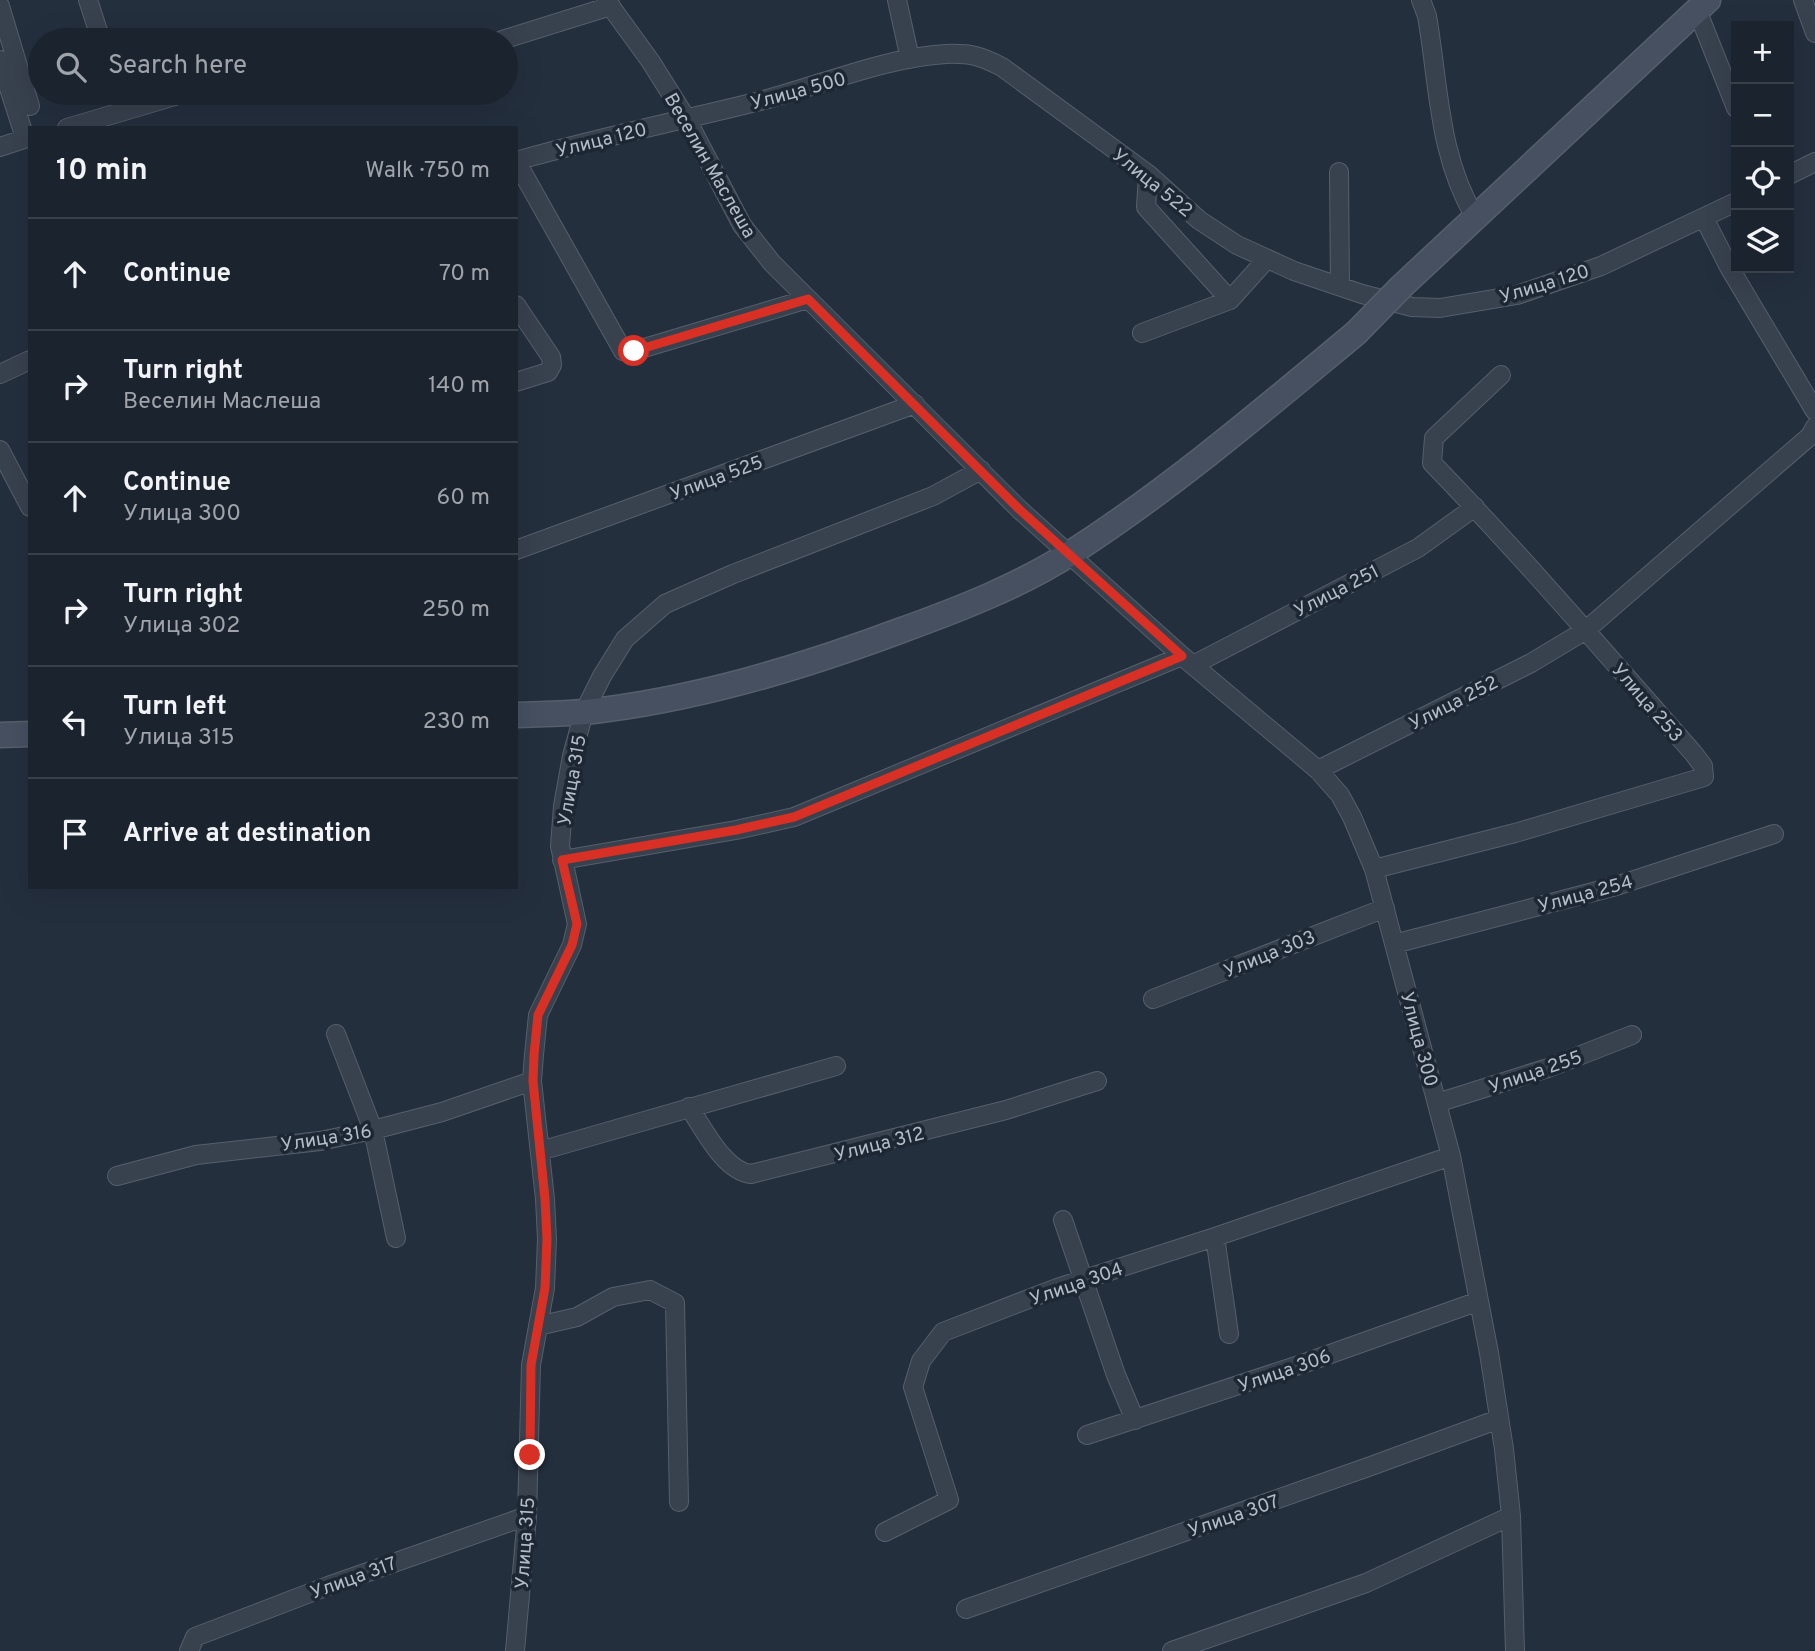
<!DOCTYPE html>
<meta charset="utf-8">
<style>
:root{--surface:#1b232e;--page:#282f3a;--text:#f1f3f6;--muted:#a0a4aa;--line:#39404a}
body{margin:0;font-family:Overpass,sans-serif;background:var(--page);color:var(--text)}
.controls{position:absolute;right:21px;top:21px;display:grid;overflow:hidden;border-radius:0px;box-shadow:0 7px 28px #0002}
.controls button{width:63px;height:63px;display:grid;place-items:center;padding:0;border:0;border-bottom:2px solid var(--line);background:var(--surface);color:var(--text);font:35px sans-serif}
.stop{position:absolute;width:21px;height:21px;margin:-16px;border:5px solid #d93025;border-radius:50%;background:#fff}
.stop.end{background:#d93025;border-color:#fff;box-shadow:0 2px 7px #0008}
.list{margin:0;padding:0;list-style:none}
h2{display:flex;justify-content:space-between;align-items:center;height:91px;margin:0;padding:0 28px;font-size:30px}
h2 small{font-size:23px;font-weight:400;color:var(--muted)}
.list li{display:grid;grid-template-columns:46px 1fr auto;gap:21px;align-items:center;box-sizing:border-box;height:112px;padding:0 28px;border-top:2px solid var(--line)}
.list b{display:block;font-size:26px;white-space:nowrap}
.list p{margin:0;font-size:23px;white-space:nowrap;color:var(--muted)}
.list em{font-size:23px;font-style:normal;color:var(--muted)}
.icon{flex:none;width:38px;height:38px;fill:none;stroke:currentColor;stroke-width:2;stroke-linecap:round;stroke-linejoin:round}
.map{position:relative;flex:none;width:1815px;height:1651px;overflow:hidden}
.search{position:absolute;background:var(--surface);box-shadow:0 7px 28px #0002;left:28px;top:28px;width:490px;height:77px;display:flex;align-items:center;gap:18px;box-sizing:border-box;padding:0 24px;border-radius:38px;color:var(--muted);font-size:26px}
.panel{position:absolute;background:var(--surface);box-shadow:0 7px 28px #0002;left:28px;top:126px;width:490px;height:763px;border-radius:0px}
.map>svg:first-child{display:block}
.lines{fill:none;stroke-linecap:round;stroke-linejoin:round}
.minor-casing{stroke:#565f6c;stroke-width:20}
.secondary-casing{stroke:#565f6c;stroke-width:27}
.minor{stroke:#38414e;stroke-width:18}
.secondary{stroke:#465061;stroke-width:24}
.secondary-bridge-casing{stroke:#565f6c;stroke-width:27;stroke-linecap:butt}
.secondary-bridge{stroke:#465061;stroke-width:24}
.route{stroke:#d93025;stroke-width:9}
.labels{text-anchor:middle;stroke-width:7;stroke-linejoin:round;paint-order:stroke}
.street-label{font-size:19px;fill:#b4bcc9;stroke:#1d2633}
</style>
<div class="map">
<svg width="1815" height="1651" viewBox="0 0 1815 1651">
<rect width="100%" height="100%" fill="#242f3e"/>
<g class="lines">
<g class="minor-casing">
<path id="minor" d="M88,0L101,40
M606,0L651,62L686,118L742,225L772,263L1020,510L1182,656L1318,770L1340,795L1352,817L1374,869L1451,1156L1489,1353L1504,1449L1511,1516L1515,1651
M897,0L910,59
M1421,0L1427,16C1439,85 1438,155 1475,217
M1803,0L1815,33
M0,6L30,106
M1697,10L1736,108
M502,40L611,6
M0,60L25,138
M67,128L185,93
M0,147L30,137
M516,161C597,138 679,121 760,101C818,86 887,57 946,54C970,53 981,56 1002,67L1148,174L1199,220L1237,245L1294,271L1362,294L1412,307L1440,308L1517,295L1601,266L1736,202
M516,161L623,351H634L808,299
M1339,172L1340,286
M1148,174L1146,207L1230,300
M1789,175L1815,162
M1704,218L1729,267L1815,411
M516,305L551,357L552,365L548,372L516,382
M1142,333L1230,300L1266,260
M0,374L30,360
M0,450L30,507
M516,550L915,404
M1193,665L1418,548L1475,507
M1318,770L1531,663L1586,630L1810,436L1815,427
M562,860L736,830L794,817L1182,656
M1374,869L1515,833L1704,777L1703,766L1694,754C1608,656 1523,557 1432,463L1434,438L1501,375
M1394,944L1616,886L1774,834
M1153,999L1385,908
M336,1034L373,1130L396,1238
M1437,1103L1548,1068L1632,1035
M689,1107C704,1129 724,1171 751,1174L1006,1110L1097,1081
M540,1151L836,1066
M117,1176L196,1155L320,1141L373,1130L442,1112L532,1081
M1063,1220L1116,1375L1135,1420
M1215,1237L1229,1334
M538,1326L577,1317L613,1297L650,1290L675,1303L679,1502
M1087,1435L1305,1363L1479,1301
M885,1532L949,1500L913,1387L921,1361L943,1332L1057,1288L1215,1237L1451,1156
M966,1609L1371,1466L1499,1419
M189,1651L195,1637L328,1586L527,1516
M515,1651L527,1516L531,1365L545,1288L547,1239L545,1199L532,1081L534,1055L538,1015L572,945L577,924L560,846L563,806L572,756L584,712L602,676L625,639L665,604L733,574L933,496L981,470
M1172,1651L1366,1583L1511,1516"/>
</g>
<g class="secondary-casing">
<path id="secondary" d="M1401,287L1708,0
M516,715C539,714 562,714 585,712C694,700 800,668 902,630C960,609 1019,586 1071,553C1172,488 1263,410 1356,333
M0,735L30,734"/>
</g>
<use href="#minor" class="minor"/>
<use href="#secondary" class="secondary"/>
<g class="secondary-bridge-casing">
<path id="secondary-bridge" d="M1356,333L1401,287"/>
</g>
<use href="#secondary-bridge" class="secondary-bridge"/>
</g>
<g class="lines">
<path class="route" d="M530,1455L531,1365L545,1288L547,1239L545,1199L533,1081L534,1055L538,1015L572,945L577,924L562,860L736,830L794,817L1182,656L1020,510L808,299L634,351"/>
</g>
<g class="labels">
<g class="street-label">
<text transform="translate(798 90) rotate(-15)" y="7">Улица 500</text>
<text transform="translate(601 139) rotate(-14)" y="7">Улица 120</text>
<text transform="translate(711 165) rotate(60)" y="7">Веселин Маслеша</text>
<text transform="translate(1153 182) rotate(39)" y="7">Улица 522</text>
<text transform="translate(1544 283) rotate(-17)" y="7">Улица 120</text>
<text transform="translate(716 477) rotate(-20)" y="7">Улица 525</text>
<text transform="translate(1336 590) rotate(-27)" y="7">Улица 251</text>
<text transform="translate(1453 702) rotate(-27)" y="7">Улица 252</text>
<text transform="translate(1648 702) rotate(49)" y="7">Улица 253</text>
<text transform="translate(571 780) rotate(-80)" y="7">Улица 315</text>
<text transform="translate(1585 893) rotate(-15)" y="7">Улица 254</text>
<text transform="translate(1269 953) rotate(-22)" y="7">Улица 303</text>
<text transform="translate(1420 1039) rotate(75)" y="7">Улица 300</text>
<text transform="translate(1535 1071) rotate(-19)" y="7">Улица 255</text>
<text transform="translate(326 1137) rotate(-9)" y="7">Улица 316</text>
<text transform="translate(879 1143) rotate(-14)" y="7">Улица 312</text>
<text transform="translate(1076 1283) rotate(-19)" y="7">Улица 304</text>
<text transform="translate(1284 1370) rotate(-19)" y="7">Улица 306</text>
<text transform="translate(1233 1515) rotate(-19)" y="7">Улица 307</text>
<text transform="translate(524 1543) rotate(-86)" y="7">Улица 315</text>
<text transform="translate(353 1577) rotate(-20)" y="7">Улица 317</text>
</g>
</g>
</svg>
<div class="controls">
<button>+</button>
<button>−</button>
<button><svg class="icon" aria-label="locate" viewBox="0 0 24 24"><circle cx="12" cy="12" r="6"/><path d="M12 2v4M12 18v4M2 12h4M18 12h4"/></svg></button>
<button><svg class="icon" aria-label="layers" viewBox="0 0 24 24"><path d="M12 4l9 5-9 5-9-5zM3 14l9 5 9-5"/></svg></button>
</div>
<div class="stop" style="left:634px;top:351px"></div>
<div class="stop end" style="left:530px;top:1455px"></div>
<div class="search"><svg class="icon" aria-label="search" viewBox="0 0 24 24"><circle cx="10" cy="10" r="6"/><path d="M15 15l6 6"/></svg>Search here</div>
<section class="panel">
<h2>10 min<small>Walk · 750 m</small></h2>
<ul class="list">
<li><svg class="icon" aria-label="ahead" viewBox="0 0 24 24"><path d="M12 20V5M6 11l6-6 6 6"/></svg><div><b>Continue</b></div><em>70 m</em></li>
<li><svg class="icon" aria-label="right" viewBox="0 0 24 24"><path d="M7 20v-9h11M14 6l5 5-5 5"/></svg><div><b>Turn right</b><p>Веселин Маслеша</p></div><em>140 m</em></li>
<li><svg class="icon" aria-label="ahead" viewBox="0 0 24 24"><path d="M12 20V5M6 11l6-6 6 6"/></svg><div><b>Continue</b><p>Улица 300</p></div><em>60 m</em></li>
<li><svg class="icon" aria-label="right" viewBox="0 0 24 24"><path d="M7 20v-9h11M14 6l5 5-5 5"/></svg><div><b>Turn right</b><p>Улица 302</p></div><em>250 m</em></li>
<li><svg class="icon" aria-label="left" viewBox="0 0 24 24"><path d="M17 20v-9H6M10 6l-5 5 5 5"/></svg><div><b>Turn left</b><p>Улица 315</p></div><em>230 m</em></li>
<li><svg class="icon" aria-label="arrive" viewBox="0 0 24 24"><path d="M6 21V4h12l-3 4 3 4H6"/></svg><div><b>Arrive at destination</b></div></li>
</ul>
</section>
</div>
